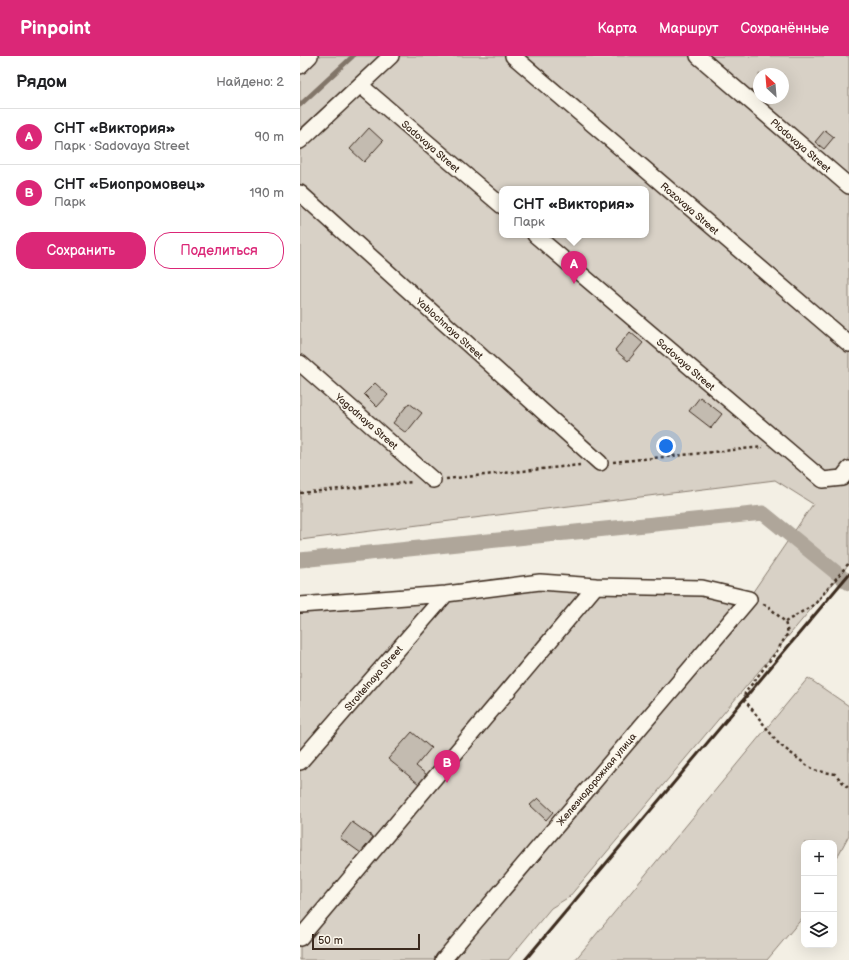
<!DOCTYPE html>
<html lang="ru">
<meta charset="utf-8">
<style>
:root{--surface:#fff;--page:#f6f6f6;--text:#202124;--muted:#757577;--line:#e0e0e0;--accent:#db2777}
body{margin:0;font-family:"Balsamiq Sans",sans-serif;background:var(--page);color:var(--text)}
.controls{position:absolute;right:12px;bottom:12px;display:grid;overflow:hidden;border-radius:8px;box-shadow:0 4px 16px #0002}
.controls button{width:36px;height:36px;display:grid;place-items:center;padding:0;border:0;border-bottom:1px solid var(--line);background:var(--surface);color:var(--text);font:20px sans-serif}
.compass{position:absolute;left:453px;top:12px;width:36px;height:36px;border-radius:50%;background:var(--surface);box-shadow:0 4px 16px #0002;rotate:334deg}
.scale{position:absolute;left:12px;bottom:10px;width:108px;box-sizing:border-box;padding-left:4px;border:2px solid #3b2a1e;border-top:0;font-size:11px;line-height:14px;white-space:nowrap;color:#3b2a1e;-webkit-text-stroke:3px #fbf7ec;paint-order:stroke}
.you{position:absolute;left:366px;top:390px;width:14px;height:14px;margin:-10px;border:3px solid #fff;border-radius:50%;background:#1a73e8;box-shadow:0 0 0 6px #1a73e833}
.badge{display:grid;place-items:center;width:26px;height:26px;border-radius:50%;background:var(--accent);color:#fff;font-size:13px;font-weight:700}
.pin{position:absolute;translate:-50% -33px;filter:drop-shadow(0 1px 2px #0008)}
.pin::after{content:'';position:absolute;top:21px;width:14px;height:12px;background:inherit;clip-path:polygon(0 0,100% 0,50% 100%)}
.popup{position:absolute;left:199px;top:130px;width:150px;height:52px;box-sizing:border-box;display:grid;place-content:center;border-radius:8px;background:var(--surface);filter:drop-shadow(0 1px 3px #0005);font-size:13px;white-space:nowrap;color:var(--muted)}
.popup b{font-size:15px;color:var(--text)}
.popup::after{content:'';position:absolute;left:50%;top:100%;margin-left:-8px;border:8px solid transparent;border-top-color:var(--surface)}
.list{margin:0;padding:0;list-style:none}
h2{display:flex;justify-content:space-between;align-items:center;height:52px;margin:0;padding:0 16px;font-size:17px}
h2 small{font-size:13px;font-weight:400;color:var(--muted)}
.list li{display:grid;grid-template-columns:26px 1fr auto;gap:12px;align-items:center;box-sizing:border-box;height:56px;padding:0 16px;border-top:1px solid var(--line)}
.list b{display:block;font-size:15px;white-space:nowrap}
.list p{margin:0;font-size:13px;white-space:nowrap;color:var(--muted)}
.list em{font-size:13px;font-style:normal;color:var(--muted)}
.actions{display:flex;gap:8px;padding:12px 16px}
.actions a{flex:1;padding:9px 0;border:1px solid var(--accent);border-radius:16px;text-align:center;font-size:14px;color:var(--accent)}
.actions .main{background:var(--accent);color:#fff}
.icon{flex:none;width:22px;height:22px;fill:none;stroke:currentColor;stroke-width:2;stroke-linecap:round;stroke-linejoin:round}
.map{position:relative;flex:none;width:549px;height:904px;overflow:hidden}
header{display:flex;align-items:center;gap:24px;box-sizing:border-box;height:56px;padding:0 20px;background:var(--accent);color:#fff}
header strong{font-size:19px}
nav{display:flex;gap:22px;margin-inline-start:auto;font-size:14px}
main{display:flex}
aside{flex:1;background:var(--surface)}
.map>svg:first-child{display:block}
.green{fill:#d8d1c6;stroke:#8a7e72;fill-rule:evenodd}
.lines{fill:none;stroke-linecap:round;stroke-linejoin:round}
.stream{stroke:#817468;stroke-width:4.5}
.canal{stroke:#afa69a;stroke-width:15}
.building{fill:#c3bbb0;stroke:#3b2a1e}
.minor-casing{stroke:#3b2a1e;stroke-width:18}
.path{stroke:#3b2a1e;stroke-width:2.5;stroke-dasharray:3 3;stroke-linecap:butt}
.minor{stroke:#fbf7ec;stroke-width:15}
.rail{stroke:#3b2a1e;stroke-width:3}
.labels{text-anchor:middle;stroke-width:3;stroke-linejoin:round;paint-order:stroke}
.street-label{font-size:10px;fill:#3b2a1e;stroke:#fbf7ec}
</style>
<header>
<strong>Pinpoint</strong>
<nav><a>Карта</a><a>Маршрут</a><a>Сохранённые</a></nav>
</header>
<main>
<aside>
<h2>Рядом<small>Найдено: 2</small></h2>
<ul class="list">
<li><span class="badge">A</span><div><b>СНТ «Виктория»</b><p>Парк · Sadovaya Street</p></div><em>90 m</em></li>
<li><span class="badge">B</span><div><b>СНТ «Биопромовец»</b><p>Парк</p></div><em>190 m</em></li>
</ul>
<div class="actions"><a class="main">Сохранить</a><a>Поделиться</a></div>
</aside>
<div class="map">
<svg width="549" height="904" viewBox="0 0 549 904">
<rect width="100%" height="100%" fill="#f3efe4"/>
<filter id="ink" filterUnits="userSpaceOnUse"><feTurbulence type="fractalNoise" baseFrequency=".025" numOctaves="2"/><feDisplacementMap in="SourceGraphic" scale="8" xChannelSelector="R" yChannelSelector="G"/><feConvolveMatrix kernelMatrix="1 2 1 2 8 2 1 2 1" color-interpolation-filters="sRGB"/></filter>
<g filter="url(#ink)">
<path class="green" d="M0,0H549V508L269,841L251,852L208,904H0V549L240,526L448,543L513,448L475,424L0,484ZM459,18H483V42H459ZM202,133H346V179H202Z
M508,622L549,650V779L534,807V787H504V860L467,904H275Z"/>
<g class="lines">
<path class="stream" d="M0,49L53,0"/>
<path class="canal" d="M0,504L463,457L549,527"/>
</g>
<path class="building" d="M69,72L83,85L64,106L50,93Z
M525,74L534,81L524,93L515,86Z
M330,276L343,287L328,305L315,294Z
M75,327L88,339L77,351L64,338Z
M400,341L422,358L411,372L389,355Z
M109,347L122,357L106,377L93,367Z
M112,676L131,692L116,710L127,719L119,728L88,703Z
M238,742L253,756L246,764L230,749Z
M52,766L73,781L61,797L40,782Z"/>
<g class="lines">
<g class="minor-casing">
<path id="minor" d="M213,0L549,288
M398,0L549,130
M0,10L10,0
M60,29L202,150
M0,85L91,0
M0,137L300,407
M235,179L523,424L542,422L549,413
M0,307L133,424
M0,549L146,538L240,526L296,530L402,532L449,543L143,904
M0,706L146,538
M0,882L296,530"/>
</g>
<path class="path" d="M313,406L463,391
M146,423L280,409
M0,437L113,426
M463,548L467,549L485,566L488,577L477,595L445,637L444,643L479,688L513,714L535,718L549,733
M485,566L515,548L549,507"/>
<use href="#minor" class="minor"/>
<path class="rail" d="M225,904L549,518"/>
</g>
</g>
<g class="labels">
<g class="street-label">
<text transform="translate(501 89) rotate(41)" y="4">Plodovaya Street</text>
<text transform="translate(131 90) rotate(41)" y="4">Sadovaya Street</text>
<text transform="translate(390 152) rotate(41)" y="4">Rozovaya Street</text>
<text transform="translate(150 272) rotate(42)" y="4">Yablochnaya Street</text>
<text transform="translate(386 308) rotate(41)" y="4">Sadovaya Street</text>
<text transform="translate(67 365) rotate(41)" y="4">Yagodnaya Street</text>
<text transform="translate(73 622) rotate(-49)" y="4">Stroitelnaya Street</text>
<text transform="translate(296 723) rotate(-50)" y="4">Железнодорожная улица</text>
</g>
</g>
</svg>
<div class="controls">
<button>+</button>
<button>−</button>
<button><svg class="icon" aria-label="layers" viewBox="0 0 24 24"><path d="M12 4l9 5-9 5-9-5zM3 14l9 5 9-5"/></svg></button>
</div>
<svg class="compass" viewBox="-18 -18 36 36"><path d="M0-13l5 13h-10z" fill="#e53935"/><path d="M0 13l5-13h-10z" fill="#757577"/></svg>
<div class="scale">50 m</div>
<div class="you"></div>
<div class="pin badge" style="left:274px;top:228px">A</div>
<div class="popup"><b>СНТ «Виктория»</b>Парк</div>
<div class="pin badge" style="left:147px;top:727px">B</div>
</div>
</main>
